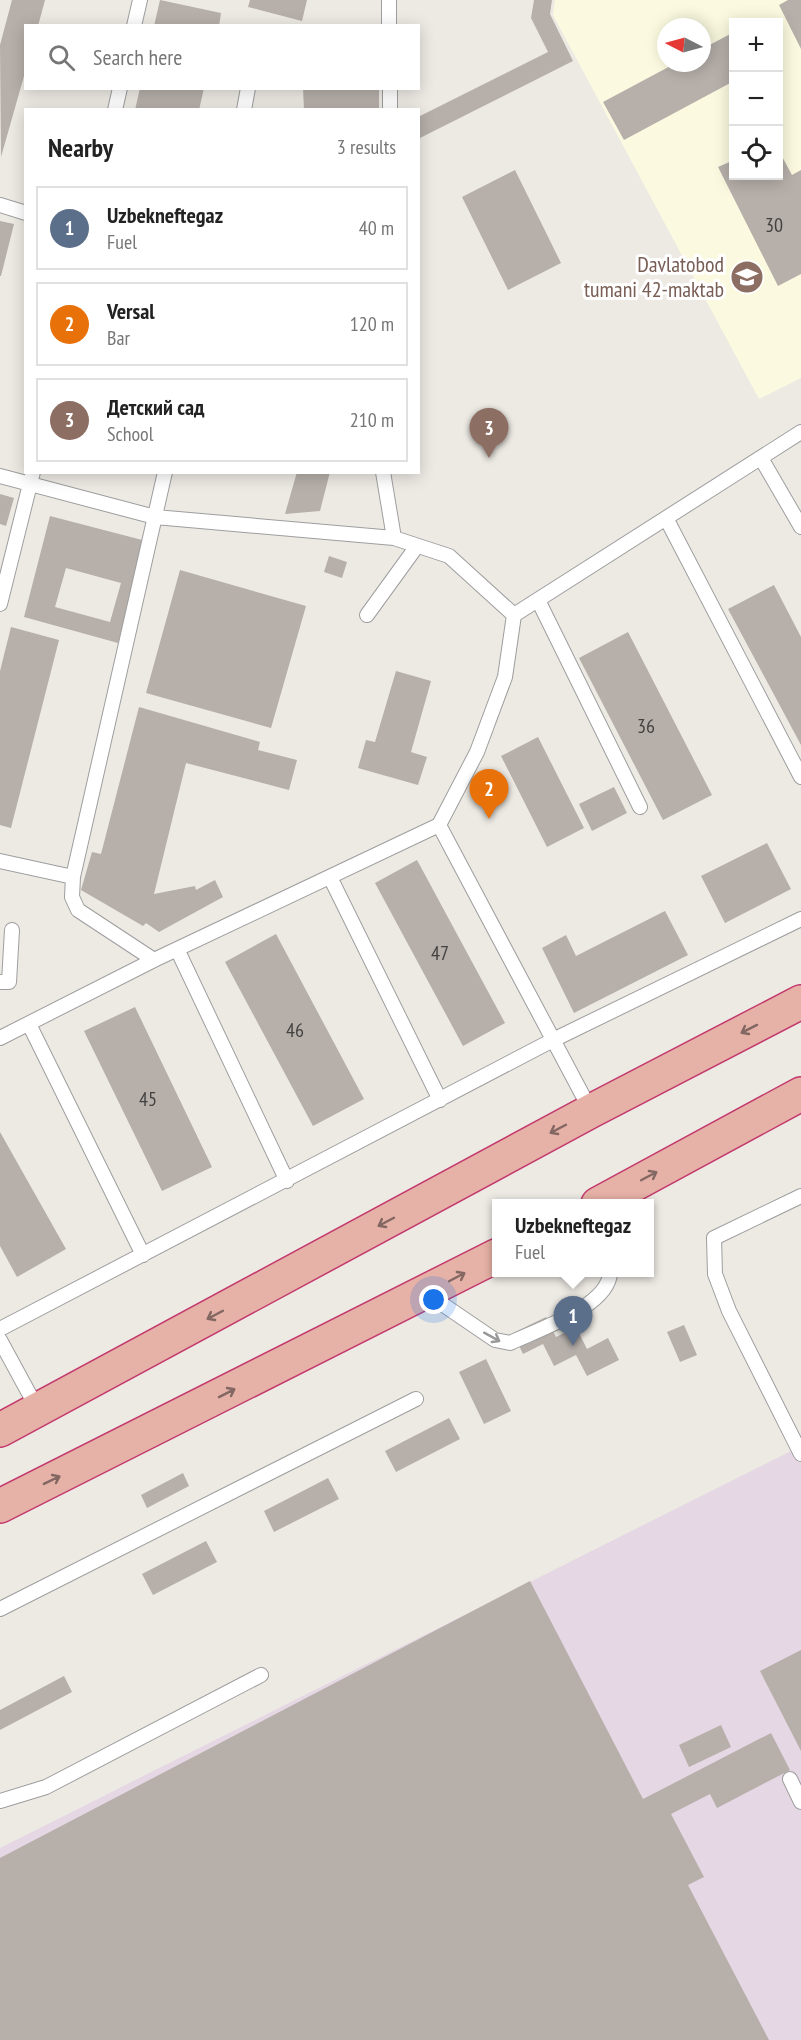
<!DOCTYPE html>
<meta charset="utf-8">
<style>
:root{--surface:#fff;--page:#f6f6f6;--text:#222;--muted:#767676;--line:#e0e0e0;--accent:#b2181f}
body{margin:0;font-family:"PT Sans Narrow",sans-serif;background:var(--page);color:var(--text)}
.controls{position:absolute;right:18px;top:18px;display:grid;overflow:hidden;border-radius:0px;box-shadow:0 3px 15px #0003}
.controls button{width:54px;height:54px;display:grid;place-items:center;padding:0;border:0;border-bottom:2px solid var(--line);background:var(--surface);color:var(--text);font:30px sans-serif}
.compass{position:absolute;left:657px;top:18px;width:54px;height:54px;border-radius:50%;background:var(--surface);box-shadow:0 3px 15px #0003;rotate:276deg}
.you{position:absolute;left:434px;top:1300px;width:21px;height:21px;margin:-15px;border:4px solid #fff;border-radius:50%;background:#1a73e8;box-shadow:0 0 0 9px #1a73e833}
.badge{display:grid;place-items:center;width:39px;height:39px;border-radius:50%;background:var(--accent);color:#fff;font-size:20px;font-weight:700}
.pin{position:absolute;translate:-50% -50px;filter:drop-shadow(0 2px 3px #0008)}
.pin::after{content:'';position:absolute;top:32px;width:21px;height:18px;background:inherit;clip-path:polygon(0 0,100% 0,50% 100%)}
.popup{position:absolute;left:492px;top:1199px;width:162px;height:78px;box-sizing:border-box;display:grid;place-content:center;border-radius:0px;background:var(--surface);filter:drop-shadow(0 2px 4px #0005);font-size:20px;white-space:nowrap;color:var(--muted)}
.popup b{font-size:22px;color:var(--text)}
.popup::after{content:'';position:absolute;left:50%;top:100%;margin-left:-12px;border:12px solid transparent;border-top-color:var(--surface)}
.list{margin:0;padding:0;list-style:none}
h2{display:flex;justify-content:space-between;align-items:center;height:78px;margin:0;padding:0 24px;font-size:26px}
h2 small{font-size:20px;font-weight:400;color:var(--muted)}
.list li{display:grid;grid-template-columns:39px 1fr auto;gap:18px;align-items:center;box-sizing:border-box;height:84px;margin:0 12px 12px;padding:0 12px;border:2px solid var(--line);border-radius:0px}
.list b{display:block;font-size:22px;white-space:nowrap}
.list p{margin:0;font-size:20px;white-space:nowrap;color:var(--muted)}
.list em{font-size:20px;font-style:normal;color:var(--muted)}
.icon{flex:none;width:33px;height:33px;fill:none;stroke:currentColor;stroke-width:2;stroke-linecap:round;stroke-linejoin:round}
.map{position:relative;flex:none;width:801px;height:2040px;overflow:hidden}
.search{position:absolute;background:var(--surface);box-shadow:0 3px 15px #0003;left:24px;top:24px;width:396px;height:66px;display:flex;align-items:center;gap:15px;box-sizing:border-box;padding:0 21px;border-radius:0px;color:var(--muted);font-size:22px}
.panel{position:absolute;background:var(--surface);box-shadow:0 3px 15px #0003;left:24px;top:108px;width:396px;height:366px;border-radius:0px}
.map>svg:first-child{display:block}
.industrial{fill:#e5d7e3}
.education{fill:#fbfae0;fill-rule:evenodd}
.building{fill:#b6afaa;fill-rule:evenodd}
.lines{fill:none;stroke-linecap:round;stroke-linejoin:round}
.service-casing{stroke:#9e9e9e;stroke-width:16}
.trunk-casing{stroke:#c3396e;stroke-width:36}
.service{stroke:#fff;stroke-width:14}
.trunk{stroke:#e6b1a6;stroke-width:33}
.oneway{stroke:#826762}
.oneway2{stroke:#999}
.labels{text-anchor:middle;stroke-width:6;stroke-linejoin:round;paint-order:stroke}
.number-label{font-size:20px;fill:#434240}
.education-label{font-size:22px;fill:#785e54;stroke:#fff;text-anchor:end}
</style>
<div class="map">
<svg width="801" height="2040" viewBox="0 0 801 2040">
<rect width="100%" height="100%" fill="#edeae4"/>
<path class="industrial" d="M801,1446V2040H0V1848Z"/>
<path class="education" d="M555,0H801V378L759,399L553,15ZM734,22H778V176H734ZM666,27H702V63H666Z"/>
<path class="building" d="M12,0H45L38,26H26V69L1,157L0,45Z
M160,0L221,13L219,26H154Z
M250,0H307L302,21L248,7Z
M534,0H552L550,14L573,61L418,139V117L548,52L531,18Z
M788,0H801V49L779,5Z
M734,32V81L624,140L603,102L676,63H702V49Z
M140,88H204L199,110H135Z
M303,88H379V110H304Z
M778,149L792,175L801,170V274L778,286L718,167L734,160V176H778Z
M515,170L561,263L508,290L462,197Z
M0,221L14,224L1,276H0Z
M297,472H330L320,511L285,514Z
M0,494L14,498L6,526L0,524Z
M50,516L146,541L118,643L24,617ZM66,568L121,583L110,622L55,607Z
M329,556L347,562L342,578L324,572Z
M180,570L306,606L271,728L146,693Z
M774,585L801,637V745L728,609Z
M11,627L59,640L11,828L0,825V671Z
M628,632L712,795L663,820L579,658Z
M396,671L431,681L411,752L427,757L418,785L358,768L366,740L375,742Z
M139,707L260,742L258,750L297,760L289,790L186,763L154,894L195,886L196,890L215,880L223,897L159,932L146,923L143,926L81,890L92,852L101,854Z
M538,737L584,828L547,847L501,756Z
M614,787L627,813L592,831L579,804Z
M767,843L791,889L725,923L701,876Z
M417,860L505,1023L463,1046L375,883Z
M665,911L688,955L574,1013L542,948L566,935L576,956Z
M276,934L364,1099L313,1126L225,962Z
M135,1007L212,1167L162,1191L84,1031Z
M0,1132L66,1249L17,1277L0,1246Z
M546,1317L556,1337L576,1327L587,1349L608,1338L619,1360L587,1376L576,1355L554,1366L543,1344L523,1354L513,1333Z
M684,1325L697,1355L680,1362L667,1332Z
M486,1359L511,1411L484,1424L459,1372Z
M449,1418L460,1439L396,1472L385,1451Z
M183,1473L189,1486L147,1508L141,1495Z
M328,1478L339,1499L274,1532L264,1511Z
M206,1541L217,1562L153,1595L142,1574Z
M530,1581L643,1799L771,1733L790,1770L717,1808L710,1794L671,1814L704,1877L688,1885L769,2040H0V1858Z
M801,1650V1751L760,1671Z
M64,1676L72,1692L0,1730V1710Z
M721,1725L731,1747L689,1767L679,1745Z"/>
<g class="lines">
<g class="service-casing">
<path id="service" d="M389,0V26
M134,26L140,0
M390,88V110
M115,110L120,88
M244,110L248,88
M0,205L26,213
M761,458L801,527
M383,472L394,538
M0,476L155,517L394,538L449,556L514,615L505,677L477,752L439,825L154,960L0,1038
M666,518L801,777
M538,600L640,807
M0,604L33,472
M367,615L417,546
M514,615L801,432
M439,825L591,1111
M0,861L73,877
M330,877L440,1100
M177,949L287,1181
M154,960L78,910L72,897L73,877L165,472
M0,982H9L12,930
M29,1024L143,1255
M801,1196L714,1238L715,1274L729,1311L801,1454
M426,1293L495,1340L510,1343C537,1330 610,1306 610,1272
M0,1329L553,1040L801,919
M0,1340L38,1410
M0,1609L416,1399
M790,1779L801,1802
M0,1801L46,1787L261,1675"/>
</g>
<g class="trunk-casing">
<path id="trunk" d="M598,1204L801,1094
M0,1430L591,1111L801,1002
M0,1506L496,1256"/>
</g>
<use href="#service" class="service"/>
<use href="#trunk" class="trunk"/>
</g>
<defs><path id="oneway-shaft" d="M-6 0H5M1.5-3L5.5 0L1.5 3" fill="none" stroke-width="1.6" stroke-linecap="round" stroke-linejoin="round" transform="scale(1.5)"/></defs>
<g class="oneway">
<use href="#oneway-shaft" transform="translate(749 1029) rotate(153)"/>
<use href="#oneway-shaft" transform="translate(558 1129) rotate(152)"/>
<use href="#oneway-shaft" transform="translate(649 1176) rotate(-28)"/>
<use href="#oneway-shaft" transform="translate(386 1222) rotate(152)"/>
<use href="#oneway-shaft" transform="translate(457 1277) rotate(-28)"/>
<use href="#oneway-shaft" transform="translate(215 1315) rotate(152)"/>
<use href="#oneway-shaft" transform="translate(227 1393) rotate(-27)"/>
<use href="#oneway-shaft" transform="translate(52 1480) rotate(-26)"/>
</g>
<use class="oneway2" href="#oneway-shaft" transform="translate(492 1337) rotate(29)"/>
<defs>
<g id="school-disc" transform="scale(1.725)"><circle r="9.5" fill="#8d6e63" stroke="#fff"/><path d="M0-5L7-2L0 1L-7-2ZM-4 1L0 2.5L4 1V4Q0 6-4 4Z" fill="#fff"/></g>
</defs>
<g fill-rule="evenodd">
<use href="#school-disc" x="747" y="277"/>
</g>
<g class="labels">
<g class="number-label">
<text x="774" y="232">30</text>
<text x="646" y="733">36</text>
<text x="440" y="960">47</text>
<text x="295" y="1037">46</text>
<text x="148" y="1106">45</text>
</g>
<g class="education-label">
<text x="724" y="272">Davlatobod<tspan x="724" dy="25">tumani 42-maktab</tspan></text>
</g>
</g>
</svg>
<div class="controls">
<button>+</button>
<button>−</button>
<button><svg class="icon" aria-label="locate" viewBox="0 0 24 24"><circle cx="12" cy="12" r="6"/><path d="M12 2v4M12 18v4M2 12h4M18 12h4"/></svg></button>
</div>
<svg class="compass" viewBox="-18 -18 36 36"><path d="M0-13l5 13h-10z" fill="#e53935"/><path d="M0 13l5-13h-10z" fill="#767676"/></svg>
<div class="you"></div>
<div class="pin badge" style="left:573px;top:1346px;background:#5c6f8a">1</div>
<div class="popup"><b>Uzbekneftegaz</b>Fuel</div>
<div class="pin badge" style="left:489px;top:819px;background:#e8710a">2</div>
<div class="pin badge" style="left:489px;top:458px;background:#8d6e63">3</div>
<div class="search"><svg class="icon" aria-label="search" viewBox="0 0 24 24"><circle cx="10" cy="10" r="6"/><path d="M15 15l6 6"/></svg>Search here</div>
<section class="panel">
<h2>Nearby<small>3 results</small></h2>
<ul class="list">
<li><span class="badge" style="background:#5c6f8a">1</span><div><b>Uzbekneftegaz</b><p>Fuel</p></div><em>40 m</em></li>
<li><span class="badge" style="background:#e8710a">2</span><div><b>Versal</b><p>Bar</p></div><em>120 m</em></li>
<li><span class="badge" style="background:#8d6e63">3</span><div><b>Детский сад</b><p>School</p></div><em>210 m</em></li>
</ul>
</section>
</div>
